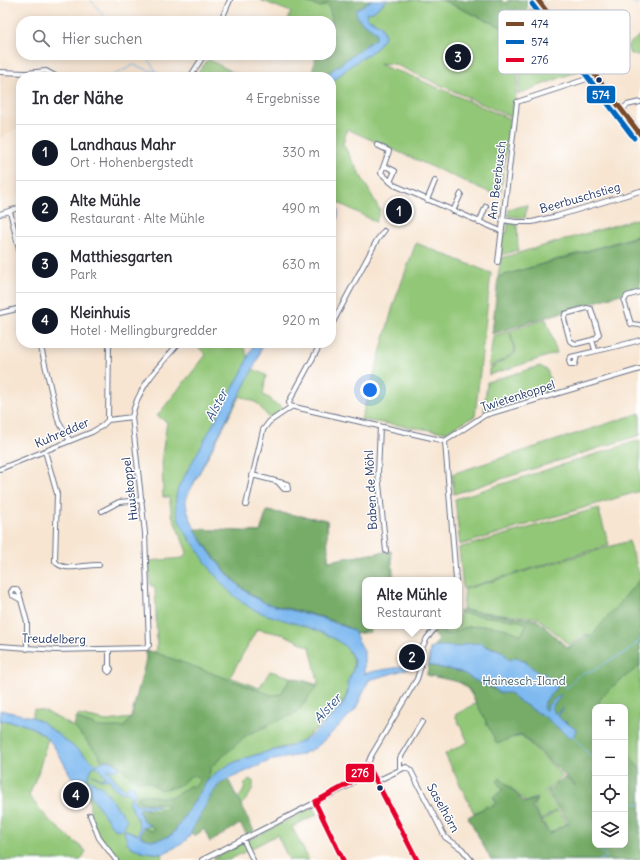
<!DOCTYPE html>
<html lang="de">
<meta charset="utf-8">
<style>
:root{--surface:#fff;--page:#f7f7f7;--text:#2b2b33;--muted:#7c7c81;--line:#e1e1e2;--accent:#111827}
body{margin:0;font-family:Delius,sans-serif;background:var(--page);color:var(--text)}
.controls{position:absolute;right:12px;bottom:12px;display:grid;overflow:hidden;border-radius:8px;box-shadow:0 2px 10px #0003}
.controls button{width:36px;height:36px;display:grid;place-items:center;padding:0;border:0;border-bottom:1px solid var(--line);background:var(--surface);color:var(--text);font:20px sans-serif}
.you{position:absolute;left:370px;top:390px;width:14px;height:14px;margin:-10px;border:3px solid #fff;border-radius:50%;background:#1a73e8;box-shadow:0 0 0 6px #1a73e833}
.badge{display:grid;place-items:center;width:26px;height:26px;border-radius:50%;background:var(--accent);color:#fff;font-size:13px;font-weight:700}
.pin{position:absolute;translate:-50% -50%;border:2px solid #fff;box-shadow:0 1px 4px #0006}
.popup{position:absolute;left:362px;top:577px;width:100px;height:52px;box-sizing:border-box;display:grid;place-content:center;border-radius:8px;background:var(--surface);filter:drop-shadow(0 1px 3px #0005);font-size:13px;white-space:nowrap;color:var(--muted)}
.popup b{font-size:15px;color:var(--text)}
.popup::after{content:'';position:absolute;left:50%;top:100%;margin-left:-8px;border:8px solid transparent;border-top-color:var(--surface)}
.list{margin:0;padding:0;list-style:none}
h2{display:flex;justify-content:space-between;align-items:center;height:52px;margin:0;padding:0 16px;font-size:17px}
h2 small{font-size:13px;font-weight:400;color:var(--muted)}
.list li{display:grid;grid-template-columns:26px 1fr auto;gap:12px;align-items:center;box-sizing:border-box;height:56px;padding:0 16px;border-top:1px solid var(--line)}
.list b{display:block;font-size:15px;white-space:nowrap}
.list p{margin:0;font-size:13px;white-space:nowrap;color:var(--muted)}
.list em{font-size:13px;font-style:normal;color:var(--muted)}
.icon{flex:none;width:22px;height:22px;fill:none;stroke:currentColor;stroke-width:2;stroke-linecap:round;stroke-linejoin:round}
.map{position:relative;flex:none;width:640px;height:860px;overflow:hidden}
.search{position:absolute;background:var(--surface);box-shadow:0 2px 10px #0003;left:16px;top:16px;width:320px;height:44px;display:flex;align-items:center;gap:10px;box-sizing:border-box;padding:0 14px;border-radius:16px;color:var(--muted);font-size:15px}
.panel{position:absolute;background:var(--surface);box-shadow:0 2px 10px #0003;left:16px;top:72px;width:320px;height:276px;border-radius:16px}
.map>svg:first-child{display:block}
.built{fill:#f0d6bc}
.green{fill:#93c778;stroke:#577b6b;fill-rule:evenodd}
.forest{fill:#76ac68;stroke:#486e63;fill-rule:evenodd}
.water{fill:#7eb9f0;stroke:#4c74a7}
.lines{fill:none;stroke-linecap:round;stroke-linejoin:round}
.stream{stroke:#7eb9f0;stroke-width:1}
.street-casing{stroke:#686f86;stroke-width:6}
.secondary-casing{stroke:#686f86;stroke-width:8}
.street{stroke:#fff;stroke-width:4}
.secondary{stroke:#fff;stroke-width:5.5}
.bus-1-casing{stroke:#fff;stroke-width:8}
.bus-2-casing{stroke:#fff;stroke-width:8}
.bus-3-casing{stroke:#fff;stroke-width:8}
.bus-1{stroke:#7a4b2a;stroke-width:5}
.bus-2{stroke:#0065bd;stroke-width:5}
.bus-3{stroke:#e4002b;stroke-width:5}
.bus-dot{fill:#1b2f5e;stroke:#fff;stroke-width:1.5}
.labels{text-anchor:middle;stroke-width:3;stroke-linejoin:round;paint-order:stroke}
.street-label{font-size:12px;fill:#1b2f5e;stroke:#fff}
.park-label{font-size:12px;fill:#3f5d66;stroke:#fff}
.water-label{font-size:13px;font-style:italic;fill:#39588a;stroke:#fff}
.key{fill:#fff;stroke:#bbc1cf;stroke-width:1}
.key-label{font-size:11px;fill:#1b2f5e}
.line-badge{stroke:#fff;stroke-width:1.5}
.badge-label{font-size:11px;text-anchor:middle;font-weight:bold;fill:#fff}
</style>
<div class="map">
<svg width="640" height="860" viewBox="0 0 640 860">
<rect width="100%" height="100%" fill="#fff"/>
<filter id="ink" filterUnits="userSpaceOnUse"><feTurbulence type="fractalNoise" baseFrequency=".025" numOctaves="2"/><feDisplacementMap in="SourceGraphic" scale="8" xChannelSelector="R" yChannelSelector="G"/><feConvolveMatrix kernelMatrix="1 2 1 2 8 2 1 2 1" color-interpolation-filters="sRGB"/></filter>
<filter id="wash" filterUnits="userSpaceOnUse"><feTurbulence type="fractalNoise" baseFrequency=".012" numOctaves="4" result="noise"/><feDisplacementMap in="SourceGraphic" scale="16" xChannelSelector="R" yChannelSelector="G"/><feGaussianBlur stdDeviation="0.9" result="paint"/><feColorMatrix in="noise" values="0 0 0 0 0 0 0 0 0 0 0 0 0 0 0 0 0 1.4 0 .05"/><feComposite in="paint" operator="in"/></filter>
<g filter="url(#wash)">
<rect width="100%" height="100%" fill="#f7e5d1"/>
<path class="built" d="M0,74L47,77H21V127L0,138Z"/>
<path class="green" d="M260,0H299L328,4L333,23L331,25V21H287L291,12Z
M387,0H442L523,37L513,118L394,64L378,63L390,69L404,73L510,119L500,197L347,129L343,144L380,210L376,222L331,199V83L349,67L377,48L384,36L381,25L367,18L366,13L373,12Z
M531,6L562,40L581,70L518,94Z
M640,35V55L630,54L627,46Z
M208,59L240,76V77H195Z
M527,205L525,218L508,216L509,209Z
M640,218V235L498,277L501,258Z
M508,223L517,225L518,250L501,255L502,233H507Z
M416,243L491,273L475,416L445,432L361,420L394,303Z
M546,319L557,353L489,375V369L516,353L510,332L515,352L505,359L489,367L493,336Z
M194,343H242L253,369L266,375L263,395L271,399V402L282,407L283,410L270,419L257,403L240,396L186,498L185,507L194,529L260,532L267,511L327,520L328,561L391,551L394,580H365V626L369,628L370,632L355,634L348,650L353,660L354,665L346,696L340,707L333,715L299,743L252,756L226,767L173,834L139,835L126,830L127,842L145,852L162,854V860H120C107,849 95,833 91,816C88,801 92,789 78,779L85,778L77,751L42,722L32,717L34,709L47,712L74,727L78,715L107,721L131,718L146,660V651L154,652L157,649L155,588L150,585L149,561L183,558L187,552L172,515L169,497H163L162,455L167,422L157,416L206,355ZM257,629L285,635L310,647C311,653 319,682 318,685L270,671L259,688L230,677Z
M540,366L547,370L550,379L549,383L552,389L551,391L484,411L487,382Z
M640,413V435L454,494L452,474Z
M640,440V491L460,545L455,499Z
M598,508L609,545L463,589L459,548Z
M629,541L640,576V860H546L595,813V845H625V707H595V804L521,734L514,738L521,735L563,776L545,791L558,809L541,820L534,807L537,797L526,802L500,778C504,792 501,800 489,808L488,806L474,813L445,754L468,742L455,715L476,703C463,676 453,681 427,675L430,649L439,640L433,634L441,626H459V611L463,610L465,589ZM464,610L538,618L569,645L586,634L588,635L567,648L537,620Z
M0,720L28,725L48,738L39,770L29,796L50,821L86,851L81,860H0Z
M249,779L253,781C255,792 245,801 238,808L232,803C239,798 245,792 245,783Z
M311,808L315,809L317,814L292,827L309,860H289L277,835L229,860H215L214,858Z
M558,810L567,823L550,833L542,821Z"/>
<path class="forest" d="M299,0H372L357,10L376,32V39L323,77H311L316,55H331V25L333,23L328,4L321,7Z
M442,0H502L505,3L509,0H528L523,37Z
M640,236V288L492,334L498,277Z
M267,511L327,520L328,561L391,551V580H365V626H377L355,634C346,619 285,608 267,604C234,587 215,558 194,529L260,532Z
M640,579V665C630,675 598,693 598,707H595V845H625V751L640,769V860H491L468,817L488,806L490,808L497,803L493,797L503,790L497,782L500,778L525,803L536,799L532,807L549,834L569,823L547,791L565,777L576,786L521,734L497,744L470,690L463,683L427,675L430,649L439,640L433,634L441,626H445L443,635C452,634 458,629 467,627C485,624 506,626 521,635L527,624L519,621L459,613L461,610L537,620L568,648L587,635H592ZM465,644C479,645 501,645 508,659L525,660L532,669L540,674L544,673L552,682L558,685L545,702L543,707L545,710L547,709L560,697L551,708L556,714L560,712L558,716L560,720L569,723C544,717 529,710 510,692C493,693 478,679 462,673C452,668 440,669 429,665L431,650L437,646L459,647Z
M146,651L154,652L272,695L281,694L291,677L318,685L298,712L247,735L211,767L208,780L173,834C162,840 150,843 139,835L143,827L152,831L155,829L142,819L139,810L141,808L155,811L168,808V806C158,801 148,805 138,801L137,796C145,793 154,797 163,797C175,798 180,792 189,786H195L199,782L198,777L193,775L188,778L179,786L160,790L147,781H136C126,774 115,757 101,760L99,755L74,727L76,718L99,727H124L131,718L146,660Z
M228,779L254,831L247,835L240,824L210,842L204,829L195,836L191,833C199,814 209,790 228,779Z"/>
<path class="water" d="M372,0H387L373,12L366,13L367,18L381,25L385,36L377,48L349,67L331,83V77H323L376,38V32C367,24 357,23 356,10Z
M331,199C343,209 337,223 331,234Z
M254,343H262L258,359L186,498C184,522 217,564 234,581C243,591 255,598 267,604L322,618L353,630L364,651V674C379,669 395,669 410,665L411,668L369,680L355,710L317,747L300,755L269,761L220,783L211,795L188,838L182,844L162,854L145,852L131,847L127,842L124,831L126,830L138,835C143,824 133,813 129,802L131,797L128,793C117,793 115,788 109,779L101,780L92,775L101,779L106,777L97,767L93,766L87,779L72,778C50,739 48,726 0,720V710L32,717L42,722L97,765C104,758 114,759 119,768L117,770L107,769L120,786L125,789L130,784L134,787L136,792L133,799L137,804L157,805L159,807L141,808L139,810L142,819L150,826L143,827L140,836C151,843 162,840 173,834L208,780C224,763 250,756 271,751C280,749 291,747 300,742C309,738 317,731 324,724C333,715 347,704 348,690C348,688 347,686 347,684C349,677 356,668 354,661C346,628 273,622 249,607C225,592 210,569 195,546C181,527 171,512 178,488L243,370Z
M481,643L484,646C494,649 502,648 508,659L511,660L516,657C526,660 531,668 540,674L544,673L552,682L558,685L545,702L543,707L545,710L547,709L548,705L560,694V697L551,708L556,714L560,712L562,707L563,709L558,716C562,722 570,724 576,730L573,737H569L545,717L519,701L510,693H500L492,687L483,685L461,672L429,665L430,650L437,646L459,647L465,644Z
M89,779L103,788L127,820L123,830L114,829L91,796L90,785L87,781Z"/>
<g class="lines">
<path class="stream" d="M91,0L108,21
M628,0L640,5
M145,55L157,73
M110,77L134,65L169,77
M557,685L561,683L565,688L568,687C575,677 581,672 594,671C608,658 630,655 640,639
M573,736L595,761
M595,766L593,770L595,771
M625,788L631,803L625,806
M631,803L640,804
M599,860L606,858V855L600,851L605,845"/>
</g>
</g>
<g filter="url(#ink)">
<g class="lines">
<g class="street-casing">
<path id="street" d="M221,21L230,0
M0,72L26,73L46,71L57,77
M190,77L204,55
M622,110L627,105L640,102
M377,145L389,151L381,173L394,185L501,231
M385,166L395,171L390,182
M427,200L435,181
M10,211L21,258
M453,211L461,194
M0,214L21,207
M502,220L516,222H532L557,216L640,191
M479,223L486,206
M498,262L517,102L596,76
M640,292L627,296L624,301L631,324L640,325
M0,313L21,308
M331,326L377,240L384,231
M592,340L576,344L570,341L564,319L565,314L587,308L591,309L599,334L596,338L592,340L595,350
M40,343L58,420L70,441
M321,343L289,402L290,406L445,441L485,415L640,369
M577,356L575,364H570L569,360L571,357C594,351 617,347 640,340
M108,420L109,343
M380,426L378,474L386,551
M445,441L456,580
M45,451L57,494L55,561C63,573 85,564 99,565
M0,469L92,432L102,426L108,420L132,417
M252,475L287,484L288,489H284L278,482
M246,505L263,430L269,422L291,407
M102,511L119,502L142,500
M21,600L12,595L11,592L13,589H16L19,593L27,622V649
M0,646L56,650L146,648L149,645L145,533L132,417C137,388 160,365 179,343
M109,649V666L107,667V670L109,672L111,669L109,666
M368,765L417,860
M400,769V758L422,722
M377,781L406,767L410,769L445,837L462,849L471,860
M315,802L343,860
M90,815L99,838L116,860
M243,839L253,860
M202,860L350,785C360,777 367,769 371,756L417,679L421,666L422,648L427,638L437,626"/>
</g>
<g class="secondary-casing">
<path id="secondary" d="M538,0L640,134"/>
</g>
<use href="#street" class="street"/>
<use href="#secondary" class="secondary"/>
<g class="bus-1-casing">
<path id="bus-1" d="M538,0L640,134"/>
</g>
<g class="bus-2-casing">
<path id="bus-2" d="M532,4L634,138"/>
</g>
<g class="bus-3-casing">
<path id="bus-3" d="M343,860L315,802L350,783L368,765L417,860"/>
</g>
<use href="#bus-1" class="bus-1"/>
<use href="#bus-2" class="bus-2"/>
<use href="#bus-3" class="bus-3"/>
</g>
</g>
<g class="bus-dot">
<circle cx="599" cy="80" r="3.5"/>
<circle cx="380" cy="788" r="3.5"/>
</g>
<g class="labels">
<g class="street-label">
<text transform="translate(497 180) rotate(-83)" y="4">Am Beerbusch</text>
<text transform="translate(580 198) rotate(-16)" y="4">Beerbuschstieg</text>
<text transform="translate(518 396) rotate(-18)" y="4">Twietenkoppel</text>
<text transform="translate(62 433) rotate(-23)" y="4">Kuhredder</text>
<text transform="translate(130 489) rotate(-97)" y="4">Huuskoppel</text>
<text transform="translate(371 490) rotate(-93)" y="4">Baben de Möhl</text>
<text transform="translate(54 639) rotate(1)" y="4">Treudelberg</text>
<text transform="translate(443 808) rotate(61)" y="4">Saselhörn</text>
</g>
<g class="park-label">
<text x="524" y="685">Hainesch-Iland</text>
</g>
<g class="water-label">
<text transform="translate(216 405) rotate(-62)" y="5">Alster</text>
<text transform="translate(327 708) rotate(-47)" y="5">Alster</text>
</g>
</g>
<rect x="498" y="10" width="132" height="64" rx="6" class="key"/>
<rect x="506" y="22" width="18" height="4" fill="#7a4b2a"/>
<rect x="506" y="40" width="18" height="4" fill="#0065bd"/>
<rect x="506" y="58" width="18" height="4" fill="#e4002b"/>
<g class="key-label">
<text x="531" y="28">474</text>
<text x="531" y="46">574</text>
<text x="531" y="64">276</text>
</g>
<g class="line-badge">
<rect x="586" y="85" width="30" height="19" rx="4" fill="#0065bd"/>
<rect x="345" y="763" width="30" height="20" rx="4" fill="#e4002b"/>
</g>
<g class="badge-label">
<text x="601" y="99">574</text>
<text x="360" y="777">276</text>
</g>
</svg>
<div class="controls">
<button>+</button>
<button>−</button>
<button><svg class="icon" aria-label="locate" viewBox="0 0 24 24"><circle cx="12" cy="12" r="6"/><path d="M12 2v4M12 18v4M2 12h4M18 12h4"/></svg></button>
<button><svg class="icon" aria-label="layers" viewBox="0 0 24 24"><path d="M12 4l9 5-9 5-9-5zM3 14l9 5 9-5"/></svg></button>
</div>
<div class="you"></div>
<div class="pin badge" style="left:399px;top:211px">1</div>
<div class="pin badge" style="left:412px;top:657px">2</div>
<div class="popup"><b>Alte Mühle</b>Restaurant</div>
<div class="pin badge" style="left:458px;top:57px">3</div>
<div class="pin badge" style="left:76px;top:795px">4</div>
<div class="search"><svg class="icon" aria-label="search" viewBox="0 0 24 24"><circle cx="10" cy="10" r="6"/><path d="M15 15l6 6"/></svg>Hier suchen</div>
<section class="panel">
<h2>In der Nähe<small>4 Ergebnisse</small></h2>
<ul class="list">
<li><span class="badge">1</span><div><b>Landhaus Mahr</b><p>Ort · Hohenbergstedt</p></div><em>330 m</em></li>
<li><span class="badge">2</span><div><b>Alte Mühle</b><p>Restaurant · Alte Mühle</p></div><em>490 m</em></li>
<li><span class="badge">3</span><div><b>Matthiesgarten</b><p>Park</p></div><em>630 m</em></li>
<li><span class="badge">4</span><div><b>Kleinhuis</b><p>Hotel · Mellingburgredder</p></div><em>920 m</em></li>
</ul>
</section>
</div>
